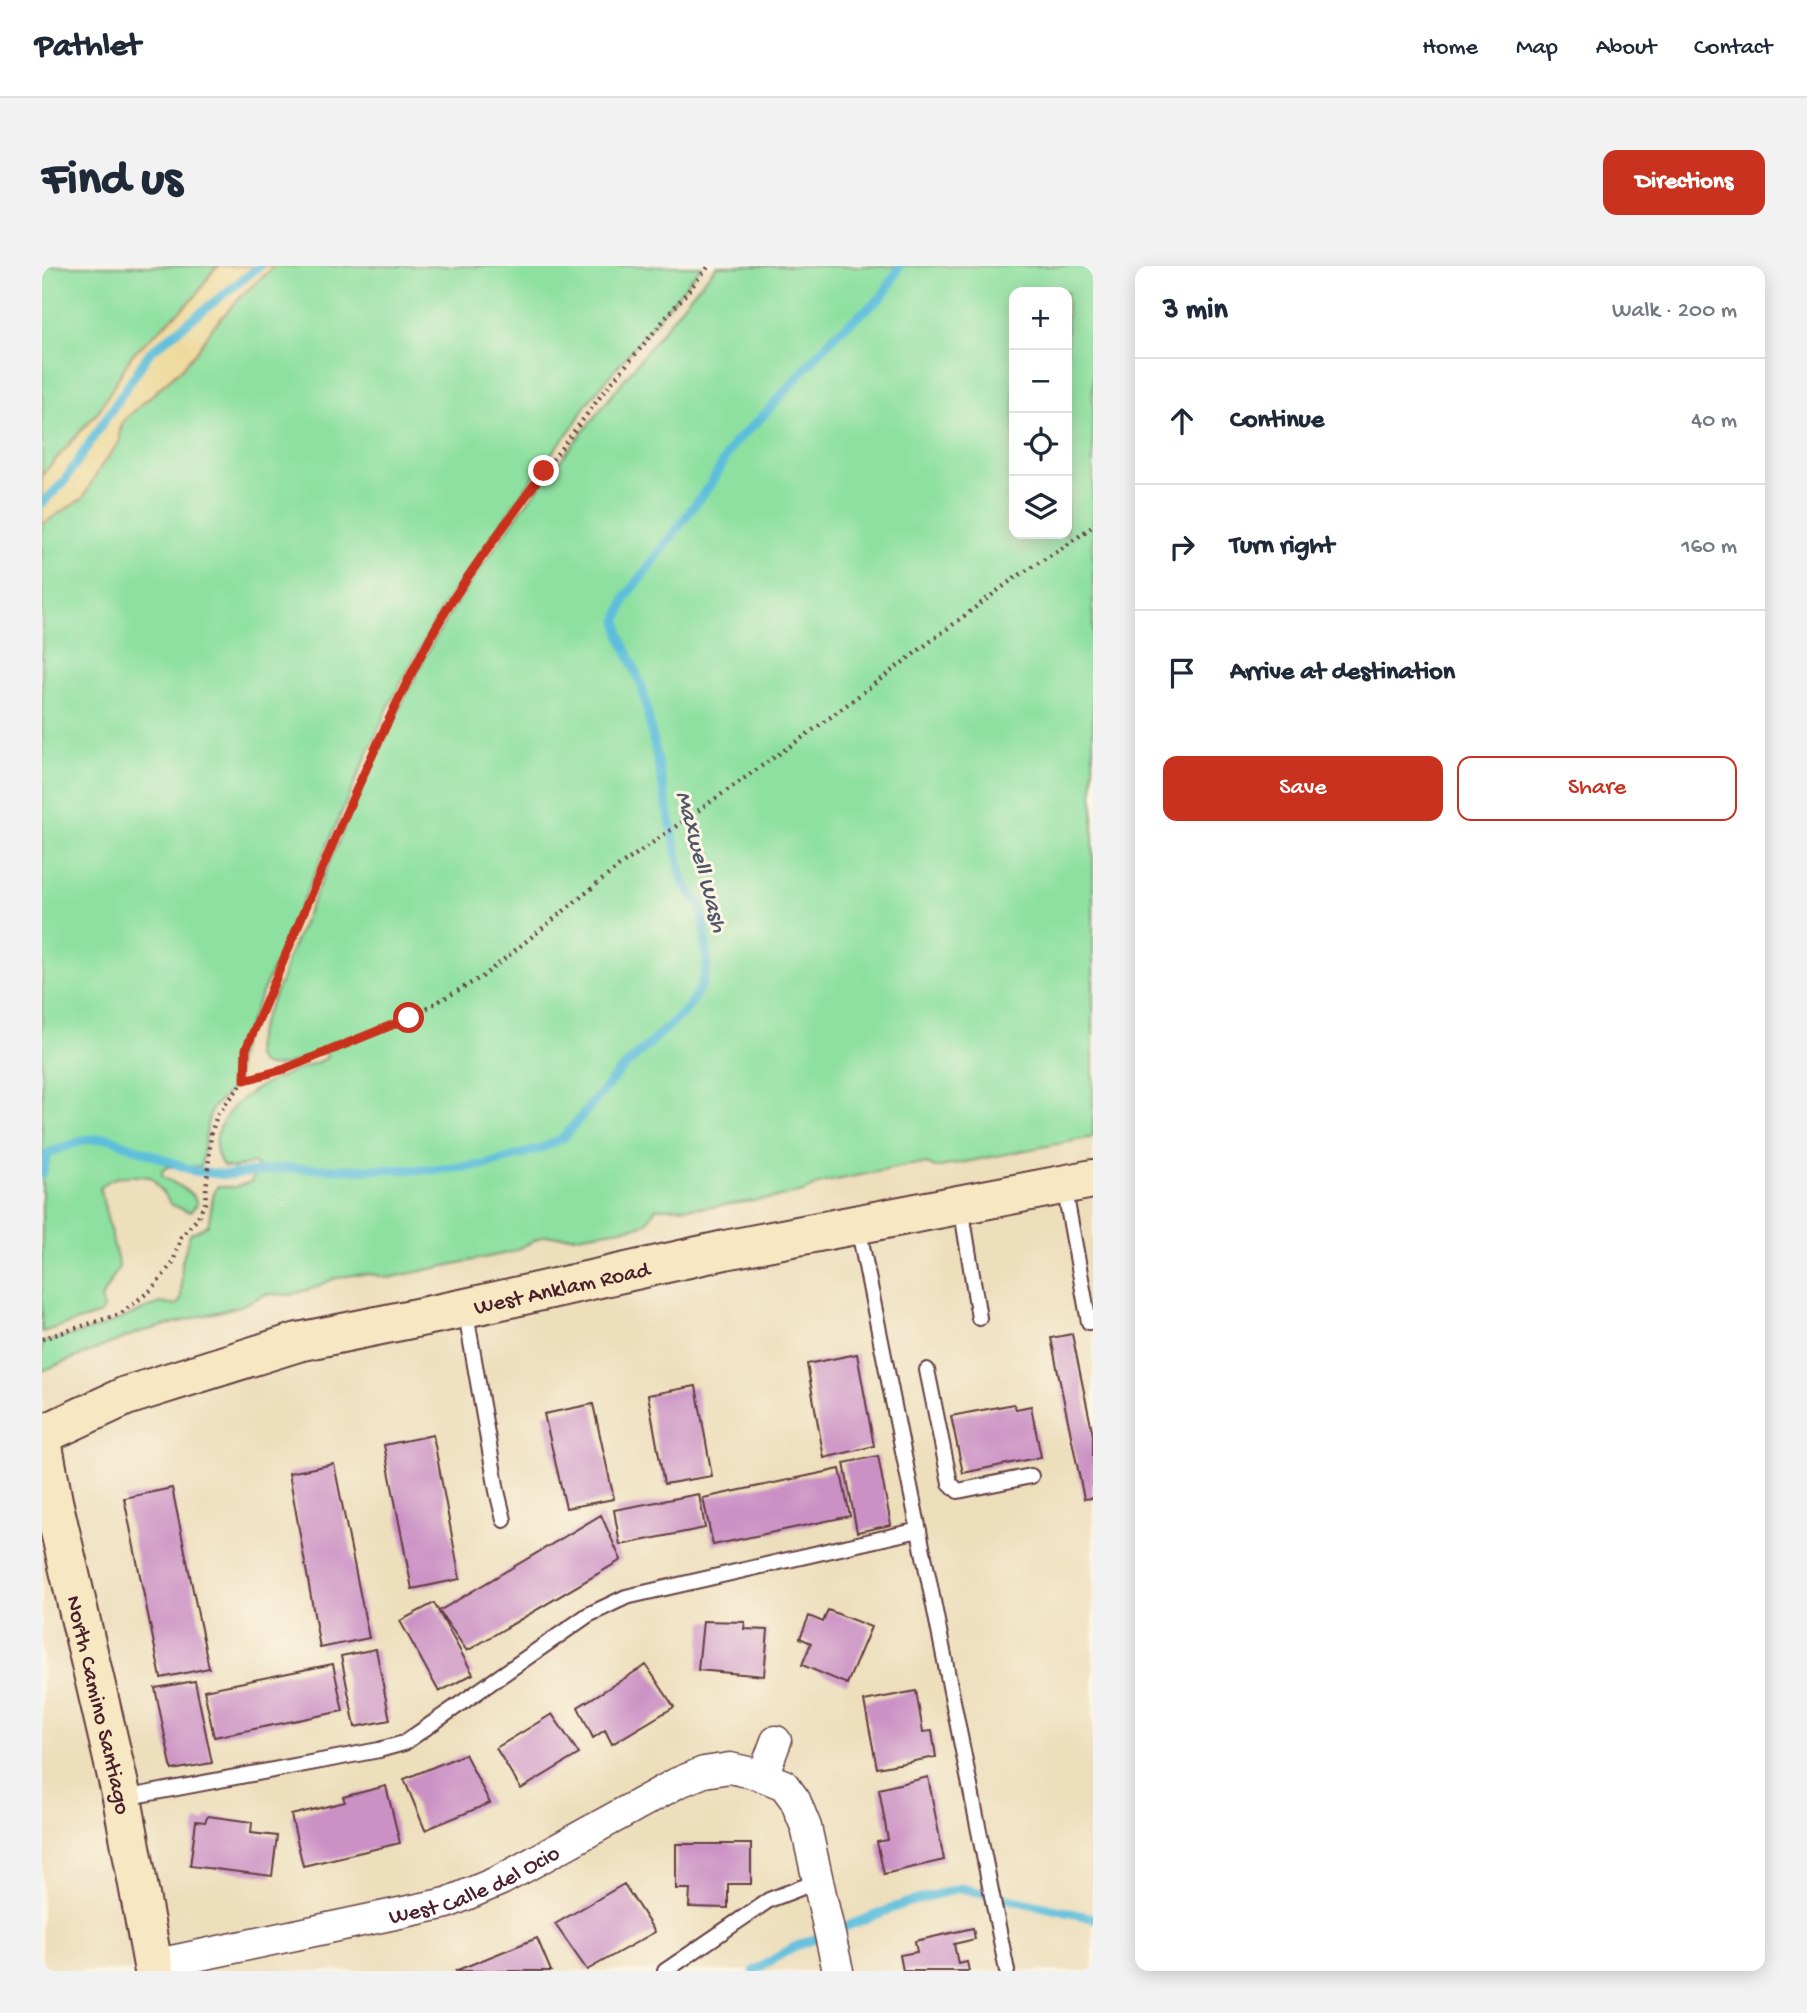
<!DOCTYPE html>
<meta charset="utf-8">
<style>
:root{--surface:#fff;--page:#f2f2f3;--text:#1f2937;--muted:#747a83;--line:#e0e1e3;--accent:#c8321e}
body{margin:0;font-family:"Gochi Hand",sans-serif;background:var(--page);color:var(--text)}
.controls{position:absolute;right:21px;top:21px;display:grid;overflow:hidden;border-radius:14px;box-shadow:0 4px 18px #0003}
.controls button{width:63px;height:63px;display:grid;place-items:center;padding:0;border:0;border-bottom:2px solid var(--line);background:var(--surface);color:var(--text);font:35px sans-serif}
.stop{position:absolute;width:21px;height:21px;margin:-16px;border:5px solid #c8321e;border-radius:50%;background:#fff}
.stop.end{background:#c8321e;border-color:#fff;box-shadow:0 2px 7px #0008}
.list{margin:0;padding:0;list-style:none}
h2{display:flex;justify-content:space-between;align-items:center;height:91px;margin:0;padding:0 28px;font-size:30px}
h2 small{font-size:23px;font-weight:400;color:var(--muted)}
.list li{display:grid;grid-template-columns:46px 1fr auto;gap:21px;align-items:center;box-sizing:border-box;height:126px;padding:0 28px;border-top:2px solid var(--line)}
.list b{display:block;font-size:26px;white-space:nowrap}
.list em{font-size:23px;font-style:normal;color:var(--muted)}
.actions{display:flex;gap:14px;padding:21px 28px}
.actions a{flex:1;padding:16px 0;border:2px solid var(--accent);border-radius:14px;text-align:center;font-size:24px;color:var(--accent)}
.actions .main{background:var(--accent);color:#fff}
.icon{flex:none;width:38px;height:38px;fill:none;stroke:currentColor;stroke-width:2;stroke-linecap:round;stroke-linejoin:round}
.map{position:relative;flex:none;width:1051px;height:1705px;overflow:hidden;border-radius:14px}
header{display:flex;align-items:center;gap:42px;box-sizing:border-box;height:98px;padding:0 35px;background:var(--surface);border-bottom:2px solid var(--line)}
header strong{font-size:33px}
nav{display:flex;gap:38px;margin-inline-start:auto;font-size:24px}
.intro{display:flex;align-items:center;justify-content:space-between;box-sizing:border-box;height:168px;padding:0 42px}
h1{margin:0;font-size:49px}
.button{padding:18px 32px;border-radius:14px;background:var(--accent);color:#fff;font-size:24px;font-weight:700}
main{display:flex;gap:42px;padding:0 42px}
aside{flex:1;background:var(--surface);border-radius:14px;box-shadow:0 4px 18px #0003}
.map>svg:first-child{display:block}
.green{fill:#8de0a0;stroke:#6c8066;stroke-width:2;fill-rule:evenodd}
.sand{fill:#eeda9e;stroke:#9c7c64;stroke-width:2}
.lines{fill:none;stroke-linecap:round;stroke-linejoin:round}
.stream{stroke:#5cbedb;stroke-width:9}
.building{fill:#cb91c5}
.lane-casing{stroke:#623c41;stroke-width:18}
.street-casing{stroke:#623c41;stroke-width:33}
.secondary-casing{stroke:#623c41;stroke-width:42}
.path{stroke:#623c41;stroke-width:4.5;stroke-dasharray:2 5;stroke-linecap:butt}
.lane{stroke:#fff;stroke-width:14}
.street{stroke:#fff;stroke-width:30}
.secondary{stroke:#f7e8c3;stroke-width:38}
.route{stroke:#c8321e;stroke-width:9}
.labels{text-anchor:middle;stroke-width:6;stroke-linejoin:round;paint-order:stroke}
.street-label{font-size:23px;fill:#4a1f2b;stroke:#fcf5e5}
.water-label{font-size:24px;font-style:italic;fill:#505769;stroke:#fcf5e5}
</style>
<header>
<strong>Pathlet</strong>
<nav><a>Home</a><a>Map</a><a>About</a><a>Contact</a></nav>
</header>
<div class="intro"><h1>Find us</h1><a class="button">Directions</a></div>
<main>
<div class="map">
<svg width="1051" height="1705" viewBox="0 0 1051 1705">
<rect width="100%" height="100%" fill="#fcf5e5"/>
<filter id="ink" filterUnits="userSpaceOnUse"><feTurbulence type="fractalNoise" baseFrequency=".0143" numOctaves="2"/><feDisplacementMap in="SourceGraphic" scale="14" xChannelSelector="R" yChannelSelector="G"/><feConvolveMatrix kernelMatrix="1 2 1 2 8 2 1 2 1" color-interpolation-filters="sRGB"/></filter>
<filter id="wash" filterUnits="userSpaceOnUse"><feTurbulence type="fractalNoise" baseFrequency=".00686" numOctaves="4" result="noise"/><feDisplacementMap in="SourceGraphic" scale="28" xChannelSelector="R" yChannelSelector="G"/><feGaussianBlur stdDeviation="1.57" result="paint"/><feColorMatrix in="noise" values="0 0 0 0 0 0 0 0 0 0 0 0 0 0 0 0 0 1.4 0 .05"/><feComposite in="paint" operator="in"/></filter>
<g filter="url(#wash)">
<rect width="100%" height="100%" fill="#eddebc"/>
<path class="green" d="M0,0H178L172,3L153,31L90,89L57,144L0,209Z
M233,0H660L545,137L532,159L488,215L401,340L348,437L208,754L200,775L195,799L196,811L189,824L170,842L166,854L159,900L125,901L120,905V910C132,919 150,922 155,938L148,946L130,939L109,911C91,909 71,907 58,922L77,1001L59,1032L61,1042L59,1048L0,1066V258C14,248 72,189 77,175C80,167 77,163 82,154L139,103L157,82L170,62L201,28Z
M675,0H1051V871L893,902L885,898L869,899L779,917L761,926L733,932L668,941L614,942L605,956L598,960L535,970H501L470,986L346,1012L329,1008L311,1009L291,1013L272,1022L248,1029L224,1028L198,1040L95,1067L0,1105V1077L56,1062L119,1037L135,1039L139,1033L140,996L148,968L166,959C170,945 168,932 175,921H193L209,916L216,901L211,897L191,902L181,900C162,872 186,841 211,825C233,810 261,803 285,792L283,784C269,789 256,796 242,799C184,812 231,735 239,715C242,708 243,701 245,694L312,540L349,460L391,376L418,332L480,243L649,29ZM972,26H1025V268H972Z"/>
<path class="sand" d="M178,0H233L201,28L170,62L157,82L139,103L82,154L78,163V175L59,200L41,232L0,258V209L57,145L90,89L153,31L172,3Z"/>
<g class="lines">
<path class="stream" d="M0,237L21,217L108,86L218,0
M0,908L6,887L42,874L67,872L152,905L185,909L244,902L389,904L443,899L497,883L521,872L576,807L646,742L660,718L665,699L663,665L659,640L641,616L600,421L578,369L576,353L584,331L670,216L692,177L719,152L795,67L840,31L858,0
M712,1705L752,1681L864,1637L918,1622L1051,1652"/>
</g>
<g id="blocks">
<path class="building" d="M1030,1068L1051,1169V1232L1042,1233L1009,1072Z
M815,1088L832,1180L782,1192L765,1098Z
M654,1120L670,1210L622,1218L606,1129Z
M551,1138L572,1233L524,1242L502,1148Z
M972,1138L974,1143L989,1140L999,1191L921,1207L909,1150Z
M391,1169L418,1313L370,1323L342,1179Z
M836,1190L849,1259L815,1266L802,1197Z
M292,1198L327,1372L278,1382L247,1207Z
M798,1203L808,1250L671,1279L661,1232Z
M130,1222L167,1402L119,1412L82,1232Z
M657,1228L663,1262L578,1279L572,1244Z
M559,1249L579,1294L425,1385L397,1345Z
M392,1337L431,1408L397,1426L358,1355Z
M786,1344L829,1361L805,1418L760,1399L769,1377L758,1372L767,1350L781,1356Z
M661,1355L703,1356L702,1363L726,1364L722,1410L656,1404Z
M334,1383L348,1454L313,1461L299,1390Z
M291,1398L301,1445L172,1471L162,1424Z
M604,1399L632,1441L570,1478L563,1464L551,1472L536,1441Z
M153,1415L170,1497L130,1504L113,1422Z
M874,1425L881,1466L890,1465L894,1491L835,1502L822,1435Z
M510,1448L537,1488L479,1523L454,1482Z
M423,1488L448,1537L383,1564L362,1513Z
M886,1511L902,1594L842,1608L835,1576L846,1574L837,1523Z
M344,1520L358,1577L261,1600L249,1549L303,1536L301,1531Z
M166,1550L210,1556L209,1567L235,1570L230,1610L148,1600L154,1555L163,1556Z
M634,1578H709V1618H686V1642L647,1641L648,1623H634Z
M582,1618L613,1666L545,1704L513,1658Z
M931,1662L933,1673L912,1678L916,1698L925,1696L927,1705H861L858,1689L875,1686L873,1675Z
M495,1672L509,1705H413Z"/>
</g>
</g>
<g filter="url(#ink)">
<use href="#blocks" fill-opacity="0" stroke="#623c41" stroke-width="2"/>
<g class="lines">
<g class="lane-casing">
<path id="lane" d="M1022,920L1047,1056
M919,940L937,1052
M816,960L965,1705
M423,1042L455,1225L462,1254
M885,1104L908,1217L916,1225L989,1210
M82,1532L337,1484L362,1477L546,1349L584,1331L877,1264
M623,1705L727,1634L774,1616"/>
</g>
<g class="street-casing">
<g id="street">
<path d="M721,1510L734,1475"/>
<path id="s1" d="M111,1699L405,1637L459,1614L635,1517L662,1506L688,1502L715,1508L742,1519L753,1534L764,1561L796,1705"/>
</g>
</g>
<g class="secondary-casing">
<g id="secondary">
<path id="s2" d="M0,1169L84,1130L256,1076L423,1042L683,984L1051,913"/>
<path id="s3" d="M0,1174L11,1235L80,1532L112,1705"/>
</g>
</g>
<path class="path" d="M203,814L243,803L367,752L440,711L576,601L778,459L971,313L1025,279L1051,260
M0,1073L78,1048L109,1024L131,997L139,971L155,953L163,937L169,868L175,849L203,814L204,783L321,509L381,385L413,331L502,205L561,127L667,0"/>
<use href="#lane" class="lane"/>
<use href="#street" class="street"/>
<use href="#secondary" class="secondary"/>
</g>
</g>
<g class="lines" filter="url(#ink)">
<path class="route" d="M367,752L243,803L203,814L204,783C261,650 314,514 381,385C414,321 460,264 502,205"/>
</g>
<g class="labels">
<g class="street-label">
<text dy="8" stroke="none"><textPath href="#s2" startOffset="542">West Anklam Road</textPath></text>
<text dy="8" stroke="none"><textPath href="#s3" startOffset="271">North Camino Santiago</textPath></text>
<text dy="8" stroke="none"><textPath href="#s1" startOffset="332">West Calle del Ocio</textPath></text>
</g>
<g class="water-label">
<text transform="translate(661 595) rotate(75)" y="8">Maxwell Wash</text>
</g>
</g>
</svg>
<div class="controls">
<button>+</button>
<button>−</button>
<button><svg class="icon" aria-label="locate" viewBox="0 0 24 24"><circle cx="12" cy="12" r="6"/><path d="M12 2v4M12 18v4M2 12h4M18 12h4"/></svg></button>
<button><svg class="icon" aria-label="layers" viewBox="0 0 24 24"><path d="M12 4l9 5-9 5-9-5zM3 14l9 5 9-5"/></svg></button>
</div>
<div class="stop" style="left:367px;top:752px"></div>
<div class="stop end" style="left:502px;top:205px"></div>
</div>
<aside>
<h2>3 min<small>Walk · 200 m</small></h2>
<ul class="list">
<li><svg class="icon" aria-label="ahead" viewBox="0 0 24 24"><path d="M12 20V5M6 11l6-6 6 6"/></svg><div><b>Continue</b></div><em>40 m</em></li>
<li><svg class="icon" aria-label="right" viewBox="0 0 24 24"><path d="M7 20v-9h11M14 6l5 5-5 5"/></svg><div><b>Turn right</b></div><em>160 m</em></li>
<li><svg class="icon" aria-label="arrive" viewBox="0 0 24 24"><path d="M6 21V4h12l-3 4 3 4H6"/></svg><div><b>Arrive at destination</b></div></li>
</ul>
<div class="actions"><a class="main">Save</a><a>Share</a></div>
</aside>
</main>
